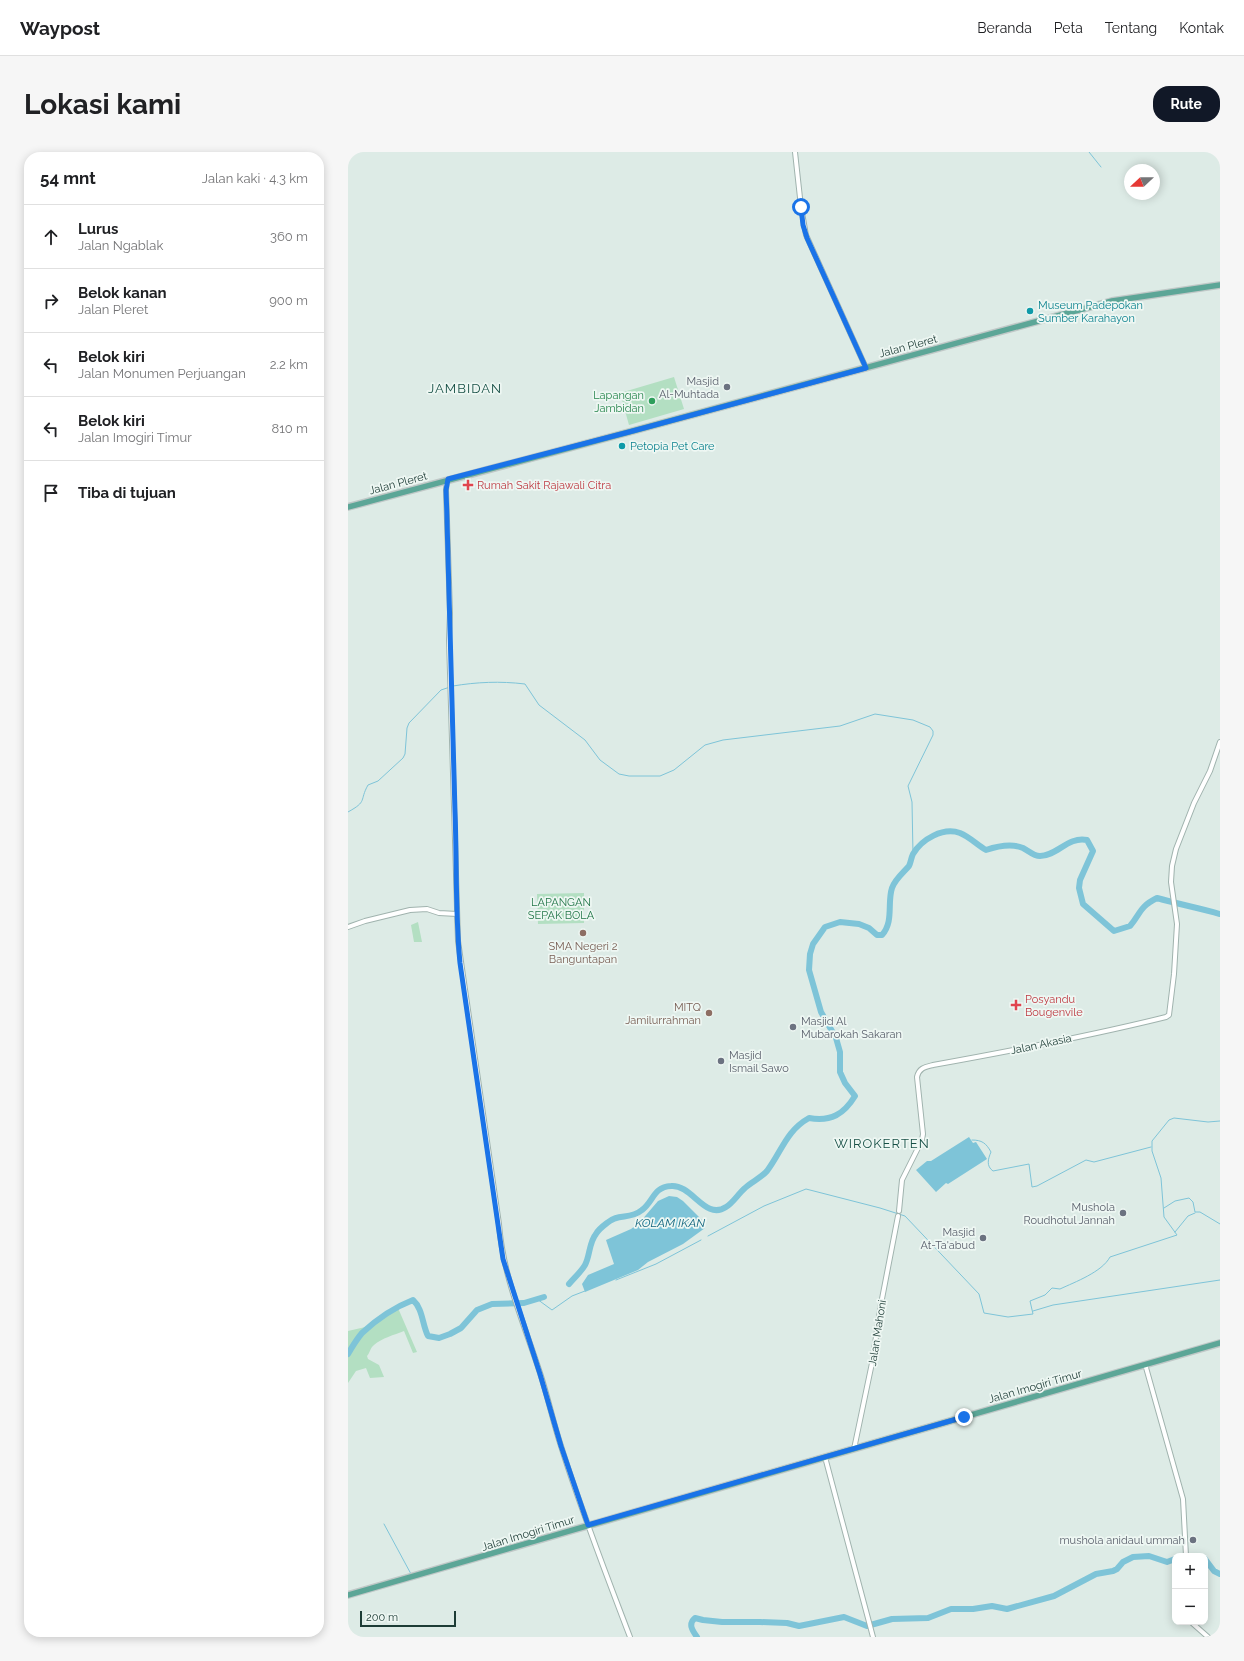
<!DOCTYPE html>
<html lang="id">
<meta charset="utf-8">
<style>
:root{--surface:#fff;--page:#f6f6f6;--text:#202124;--muted:#757577;--line:#e0e0e0;--accent:#111827}
body{margin:0;font-family:Raleway,sans-serif;background:var(--page);color:var(--text)}
.controls{position:absolute;right:12px;bottom:12px;display:grid;overflow:hidden;border-radius:8px;box-shadow:0 2px 10px #0003}
.controls button{width:36px;height:36px;display:grid;place-items:center;padding:0;border:0;border-bottom:1px solid var(--line);background:var(--surface);color:var(--text);font:20px sans-serif}
.compass{position:absolute;left:776px;top:12px;width:36px;height:36px;border-radius:50%;background:var(--surface);box-shadow:0 2px 10px #0003;rotate:248deg}
.scale{position:absolute;left:12px;bottom:10px;width:96px;box-sizing:border-box;padding-left:4px;border:2px solid #1d3c36;border-top:0;font-size:11px;line-height:14px;white-space:nowrap;color:#1d3c36;-webkit-text-stroke:3px #eef7f3;paint-order:stroke}
.stop{position:absolute;width:12px;height:12px;margin:-9px;border:3px solid #1a73e8;border-radius:50%;background:#fff}
.stop.end{background:#1a73e8;border-color:#fff;box-shadow:0 1px 4px #0008}
.list{margin:0;padding:0;list-style:none}
h2{display:flex;justify-content:space-between;align-items:center;height:52px;margin:0;padding:0 16px;font-size:17px}
h2 small{font-size:13px;font-weight:400;color:var(--muted)}
.list li{display:grid;grid-template-columns:26px 1fr auto;gap:12px;align-items:center;box-sizing:border-box;height:64px;padding:0 16px;border-top:1px solid var(--line)}
.list b{display:block;font-size:15px;white-space:nowrap}
.list p{margin:0;font-size:13px;white-space:nowrap;color:var(--muted)}
.list em{font-size:13px;font-style:normal;color:var(--muted)}
.icon{flex:none;width:22px;height:22px;fill:none;stroke:currentColor;stroke-width:2;stroke-linecap:round;stroke-linejoin:round}
.map{position:relative;flex:none;width:872px;height:1485px;overflow:hidden;border-radius:16px}
header{display:flex;align-items:center;gap:24px;box-sizing:border-box;height:56px;padding:0 20px;background:var(--surface);border-bottom:1px solid var(--line)}
header strong{font-size:19px}
nav{display:flex;gap:22px;margin-inline-start:auto;font-size:14px}
.intro{display:flex;align-items:center;justify-content:space-between;box-sizing:border-box;height:96px;padding:0 24px}
h1{margin:0;font-size:28px}
.button{padding:10px 18px;border-radius:16px;background:var(--accent);color:#fff;font-size:14px;font-weight:700}
main{display:flex;gap:24px;padding:0 24px}
aside{flex:1;background:var(--surface);border-radius:16px;box-shadow:0 2px 10px #0003}
.map>svg:first-child{display:block}
.green{fill:#b3dfc2}
.water{fill:#7ec4d8}
.lines{fill:none;stroke-linecap:round;stroke-linejoin:round}
.stream{stroke:#7ec4d8;stroke-width:1}
.river{stroke:#7ec4d8;stroke-width:6}
.minor-casing{stroke:#a0b3ae;stroke-width:6}
.major-casing{stroke:#c0c8c7;stroke-width:8}
.minor{stroke:#fff;stroke-width:4}
.major{stroke:#5ca697;stroke-width:5.5}
.route{stroke:#1a73e8;stroke-width:5}
.culture-dot{fill:#0f9aa8;stroke:#eef7f3;stroke-width:1.5}
.worship-dot{fill:#6b7280;stroke:#eef7f3;stroke-width:1.5}
.leisure-dot{fill:#2e9e5b;stroke:#eef7f3;stroke-width:1.5}
.health-dot{fill:#e0444e;stroke:#eef7f3;stroke-width:1.5}
.education-dot{fill:#8d6e63;stroke:#eef7f3;stroke-width:1.5}
.labels{text-anchor:middle;stroke-width:3.5;stroke-linejoin:round;paint-order:stroke}
.culture-label{font-size:11px;fill:#0d838f;stroke:#eef7f3;text-anchor:start}
.street-label{font-size:11px;fill:#1d3c36;stroke:#eef7f3}
.worship-label{font-size:11px;fill:#5b616d;stroke:#eef7f3;text-anchor:end}
.leisure-label{font-size:11px;fill:#27864d;stroke:#eef7f3;text-anchor:end}
.health-label{font-size:11px;fill:#be3a42;stroke:#eef7f3;text-anchor:start}
.park-label{font-size:11px;fill:#237749;stroke:#eef7f3}
.education-label{font-size:11px;fill:#785e54;stroke:#eef7f3}
.water-label{font-size:12px;font-style:italic;fill:#11657e;stroke:#eef7f3}
.quarter-label{font-size:13px;letter-spacing:1px;fill:#175046;stroke:#eef7f3}
</style>
<header>
<strong>Waypost</strong>
<nav><a>Beranda</a><a>Peta</a><a>Tentang</a><a>Kontak</a></nav>
</header>
<div class="intro"><h1>Lokasi kami</h1><a class="button">Rute</a></div>
<main>
<aside>
<h2>54 mnt<small>Jalan kaki · 4.3 km</small></h2>
<ul class="list">
<li><svg class="icon" aria-label="ahead" viewBox="0 0 24 24"><path d="M12 20V5M6 11l6-6 6 6"/></svg><div><b>Lurus</b><p>Jalan Ngablak</p></div><em>360 m</em></li>
<li><svg class="icon" aria-label="right" viewBox="0 0 24 24"><path d="M7 20v-9h11M14 6l5 5-5 5"/></svg><div><b>Belok kanan</b><p>Jalan Pleret</p></div><em>900 m</em></li>
<li><svg class="icon" aria-label="left" viewBox="0 0 24 24"><path d="M17 20v-9H6M10 6l-5 5 5 5"/></svg><div><b>Belok kiri</b><p>Jalan Monumen Perjuangan</p></div><em>2.2 km</em></li>
<li><svg class="icon" aria-label="left" viewBox="0 0 24 24"><path d="M17 20v-9H6M10 6l-5 5 5 5"/></svg><div><b>Belok kiri</b><p>Jalan Imogiri Timur</p></div><em>810 m</em></li>
<li><svg class="icon" aria-label="arrive" viewBox="0 0 24 24"><path d="M6 21V4h12l-3 4 3 4H6"/></svg><div><b>Tiba di tujuan</b></div></li>
</ul>
</aside>
<div class="map">
<svg width="872" height="1485" viewBox="0 0 872 1485">
<rect width="100%" height="100%" fill="#ddebe6"/>
<path class="green" d="M326,225L336,257L281,273L272,241Z
M236,741V771L190,772L189,742Z
M70,770L74,790H66L63,773Z
M50,1156L69,1200L65,1201L56,1179C46,1183 34,1186 26,1193C22,1196 22,1201 19,1204L20,1207L31,1213L36,1225L22,1226L18,1216L8,1219L0,1231V1179L26,1173Z"/>
<path class="water" d="M621,985L625,991L628,990L639,1007L600,1032L598,1031L588,1040L568,1018L579,1009H583Z
M321,1044L329,1045L335,1049L354,1068L357,1076L335,1092L300,1110L290,1118L237,1140L234,1132L240,1123L266,1112L258,1088L283,1077L292,1070L310,1049Z"/>
<g class="lines">
<path class="stream" d="M741,0L753,15
M105,534C129,530 152,529 177,532L191,553L237,588L252,608L271,622L281,624H312L326,618L357,593L375,588L492,574L527,562L565,568L582,575L585,579V583L560,634L564,650L565,702
M0,660C20,649 11,649 20,633L30,629L55,606L57,602L59,576L61,571L93,538L102,535
M624,988C634,988 638,991 643,1000C640,1007 638,1014 645,1019L681,1012L684,1035L689,1034L738,1008L746,1010L803,995
M816,1056L827,1049L841,1046L845,1050L847,1060H852L872,1072
M827,1080L840,1064L847,1061
M360,1084L416,1054L458,1037L532,1056L557,1064L631,1142L636,1161L660,1165L685,1162L682,1149L697,1143L704,1136L712,1137C727,1130 754,1120 762,1105L829,1083L816,1065L813,1026L804,999V989L821,968L826,966L860,970L872,969
M268,1128L308,1112L353,1088
M189,1147L204,1158L224,1144L237,1139
M685,1159L705,1153L872,1128
M36,1372L63,1422"/>
<path class="river" d="M221,1132C226,1126 233,1120 237,1113C242,1104 241,1090 248,1082C250,1078 255,1074 259,1071C270,1061 282,1068 294,1058C306,1049 305,1035 323,1034C344,1032 357,1069 378,1055C385,1051 390,1042 397,1036C403,1030 413,1026 419,1019C434,999 438,979 461,966C483,970 496,962 507,944L497,931L492,920V900L488,886L473,860L461,818L462,802L465,792L477,775L492,770L511,772L521,776L529,783H534C546,770 539,751 544,736C547,727 555,721 561,714C563,710 563,706 565,702C574,687 595,675 612,681C622,685 629,693 638,698C650,694 663,691 675,696C681,699 685,704 692,704C709,704 720,684 739,688L745,699L732,728L731,736L735,752L766,779L782,774C793,761 791,755 809,746C830,752 851,756 872,762
M0,1202C4,1195 9,1187 14,1181C28,1168 47,1155 65,1148C75,1157 74,1172 80,1184L91,1186L102,1182L113,1176L129,1158L144,1152L176,1151L196,1145
M843,1404H850
M857,1407L866,1419L872,1422
M349,1485C344,1478 340,1472 347,1466L355,1468L374,1470H412L439,1471L451,1474L496,1465L519,1474L544,1467L580,1466L603,1457H625L644,1454L659,1457L706,1444L748,1422L765,1419L769,1417L775,1410L785,1405L801,1404L819,1410L827,1407"/>
<g class="minor-casing">
<path id="minor" d="M447,0L453,55L458,83L518,216
M99,328L98,338L102,461L101,488L110,789L151,1072C155,1125 176,1171 192,1221C200,1245 205,1270 213,1294C233,1358 258,1422 282,1485
M0,775L17,769L62,758L79,757L91,761L109,762
M551,1059L554,1028L574,988L575,982L569,925C571,916 577,915 585,913C663,899 741,884 818,865L821,863L826,822L829,772L823,730L824,714L828,697L846,651L862,619L872,590
M797,1212L835,1347L838,1404
M506,1297L524,1211L533,1152L550,1064
M477,1305L525,1485
M843,1470L860,1485"/>
</g>
<g class="major-casing">
<path id="major" d="M0,355L281,280L764,149L872,133
M0,1443L872,1191"/>
</g>
<use href="#minor" class="minor"/>
<use href="#major" class="major"/>
</g>
<g class="lines">
<path class="route" d="M453,55L455,73L459,86L518,216L281,280L100,327L98,338C102,445 104,552 107,660C109,710 107,761 112,811L155,1107L192,1222L213,1294L240,1373L616,1265"/>
</g>
<g class="culture-dot">
<circle cx="682" cy="159" r="4"/>
<circle cx="274" cy="294" r="4"/>
</g>
<g class="worship-dot">
<circle cx="379" cy="235" r="4"/>
<circle cx="445" cy="875" r="4"/>
<circle cx="373" cy="909" r="4"/>
<circle cx="775" cy="1061" r="4"/>
<circle cx="635" cy="1086" r="4"/>
<circle cx="845" cy="1388" r="4"/>
</g>
<circle class="leisure-dot" cx="304" cy="249" r="4"/>
<g class="health-dot">
<path d="M118 327h4v4h4v4h-4v4h-4v-4h-4v-4h4z"/>
<path d="M666 847h4v4h4v4h-4v4h-4v-4h-4v-4h4z"/>
</g>
<g class="education-dot">
<circle cx="235" cy="781" r="4"/>
<circle cx="361" cy="861" r="4"/>
</g>
<g class="labels">
<g class="culture-label">
<text x="690" y="157">Museum Padepokan<tspan x="690" dy="13">Sumber Karahayon</tspan></text>
<text x="282" y="298">Petopia Pet Care</text>
</g>
<g class="street-label">
<text transform="translate(560 194) rotate(-15)" y="4">Jalan Pleret</text>
<text transform="translate(50 331) rotate(-15)" y="4">Jalan Pleret</text>
<text transform="translate(693 892) rotate(-12)" y="4">Jalan Akasia</text>
<text transform="translate(529 1181) rotate(-81)" y="4">Jalan Mahoni</text>
<text transform="translate(687 1234) rotate(-16)" y="4">Jalan Imogiri Timur</text>
<text transform="translate(180 1381) rotate(-17)" y="4">Jalan Imogiri Timur</text>
</g>
<g class="worship-label">
<text x="371" y="233">Masjid<tspan x="371" dy="13">Al-Muhtada</tspan></text>
<text x="453" y="873" text-anchor="start">Masjid Al<tspan x="453" dy="13">Mubarokah Sakaran</tspan></text>
<text x="381" y="907" text-anchor="start">Masjid<tspan x="381" dy="13">Ismail Sawo</tspan></text>
<text x="767" y="1059">Mushola<tspan x="767" dy="13">Roudhotul Jannah</tspan></text>
<text x="627" y="1084">Masjid<tspan x="627" dy="13">At-Ta'abud</tspan></text>
<text x="837" y="1392">mushola anidaul ummah</text>
</g>
<g class="leisure-label">
<text x="296" y="247">Lapangan<tspan x="296" dy="13">Jambidan</tspan></text>
</g>
<g class="health-label">
<text x="129" y="337">Rumah Sakit Rajawali Citra</text>
<text x="677" y="851">Posyandu<tspan x="677" dy="13">Bougenvile</tspan></text>
</g>
<g class="park-label">
<text x="213" y="754">LAPANGAN<tspan x="213" dy="13">SEPAK BOLA</tspan></text>
</g>
<g class="education-label">
<text x="235" y="798">SMA Negeri 2<tspan x="235" dy="13">Banguntapan</tspan></text>
<text x="353" y="859" text-anchor="end">MITQ<tspan x="353" dy="13">Jamilurrahman</tspan></text>
</g>
<g class="water-label">
<text x="322" y="1075">KOLAM IKAN</text>
</g>
<g class="quarter-label">
<text x="117" y="241">JAMBIDAN</text>
<text x="534" y="996">WIROKERTEN</text>
</g>
</g>
</svg>
<div class="controls">
<button>+</button>
<button>−</button>
</div>
<svg class="compass" viewBox="-18 -18 36 36"><path d="M0-13l5 13h-10z" fill="#e53935"/><path d="M0 13l5-13h-10z" fill="#757577"/></svg>
<div class="scale">200 m</div>
<div class="stop" style="left:453px;top:55px"></div>
<div class="stop end" style="left:616px;top:1265px"></div>
</div>
</main>
